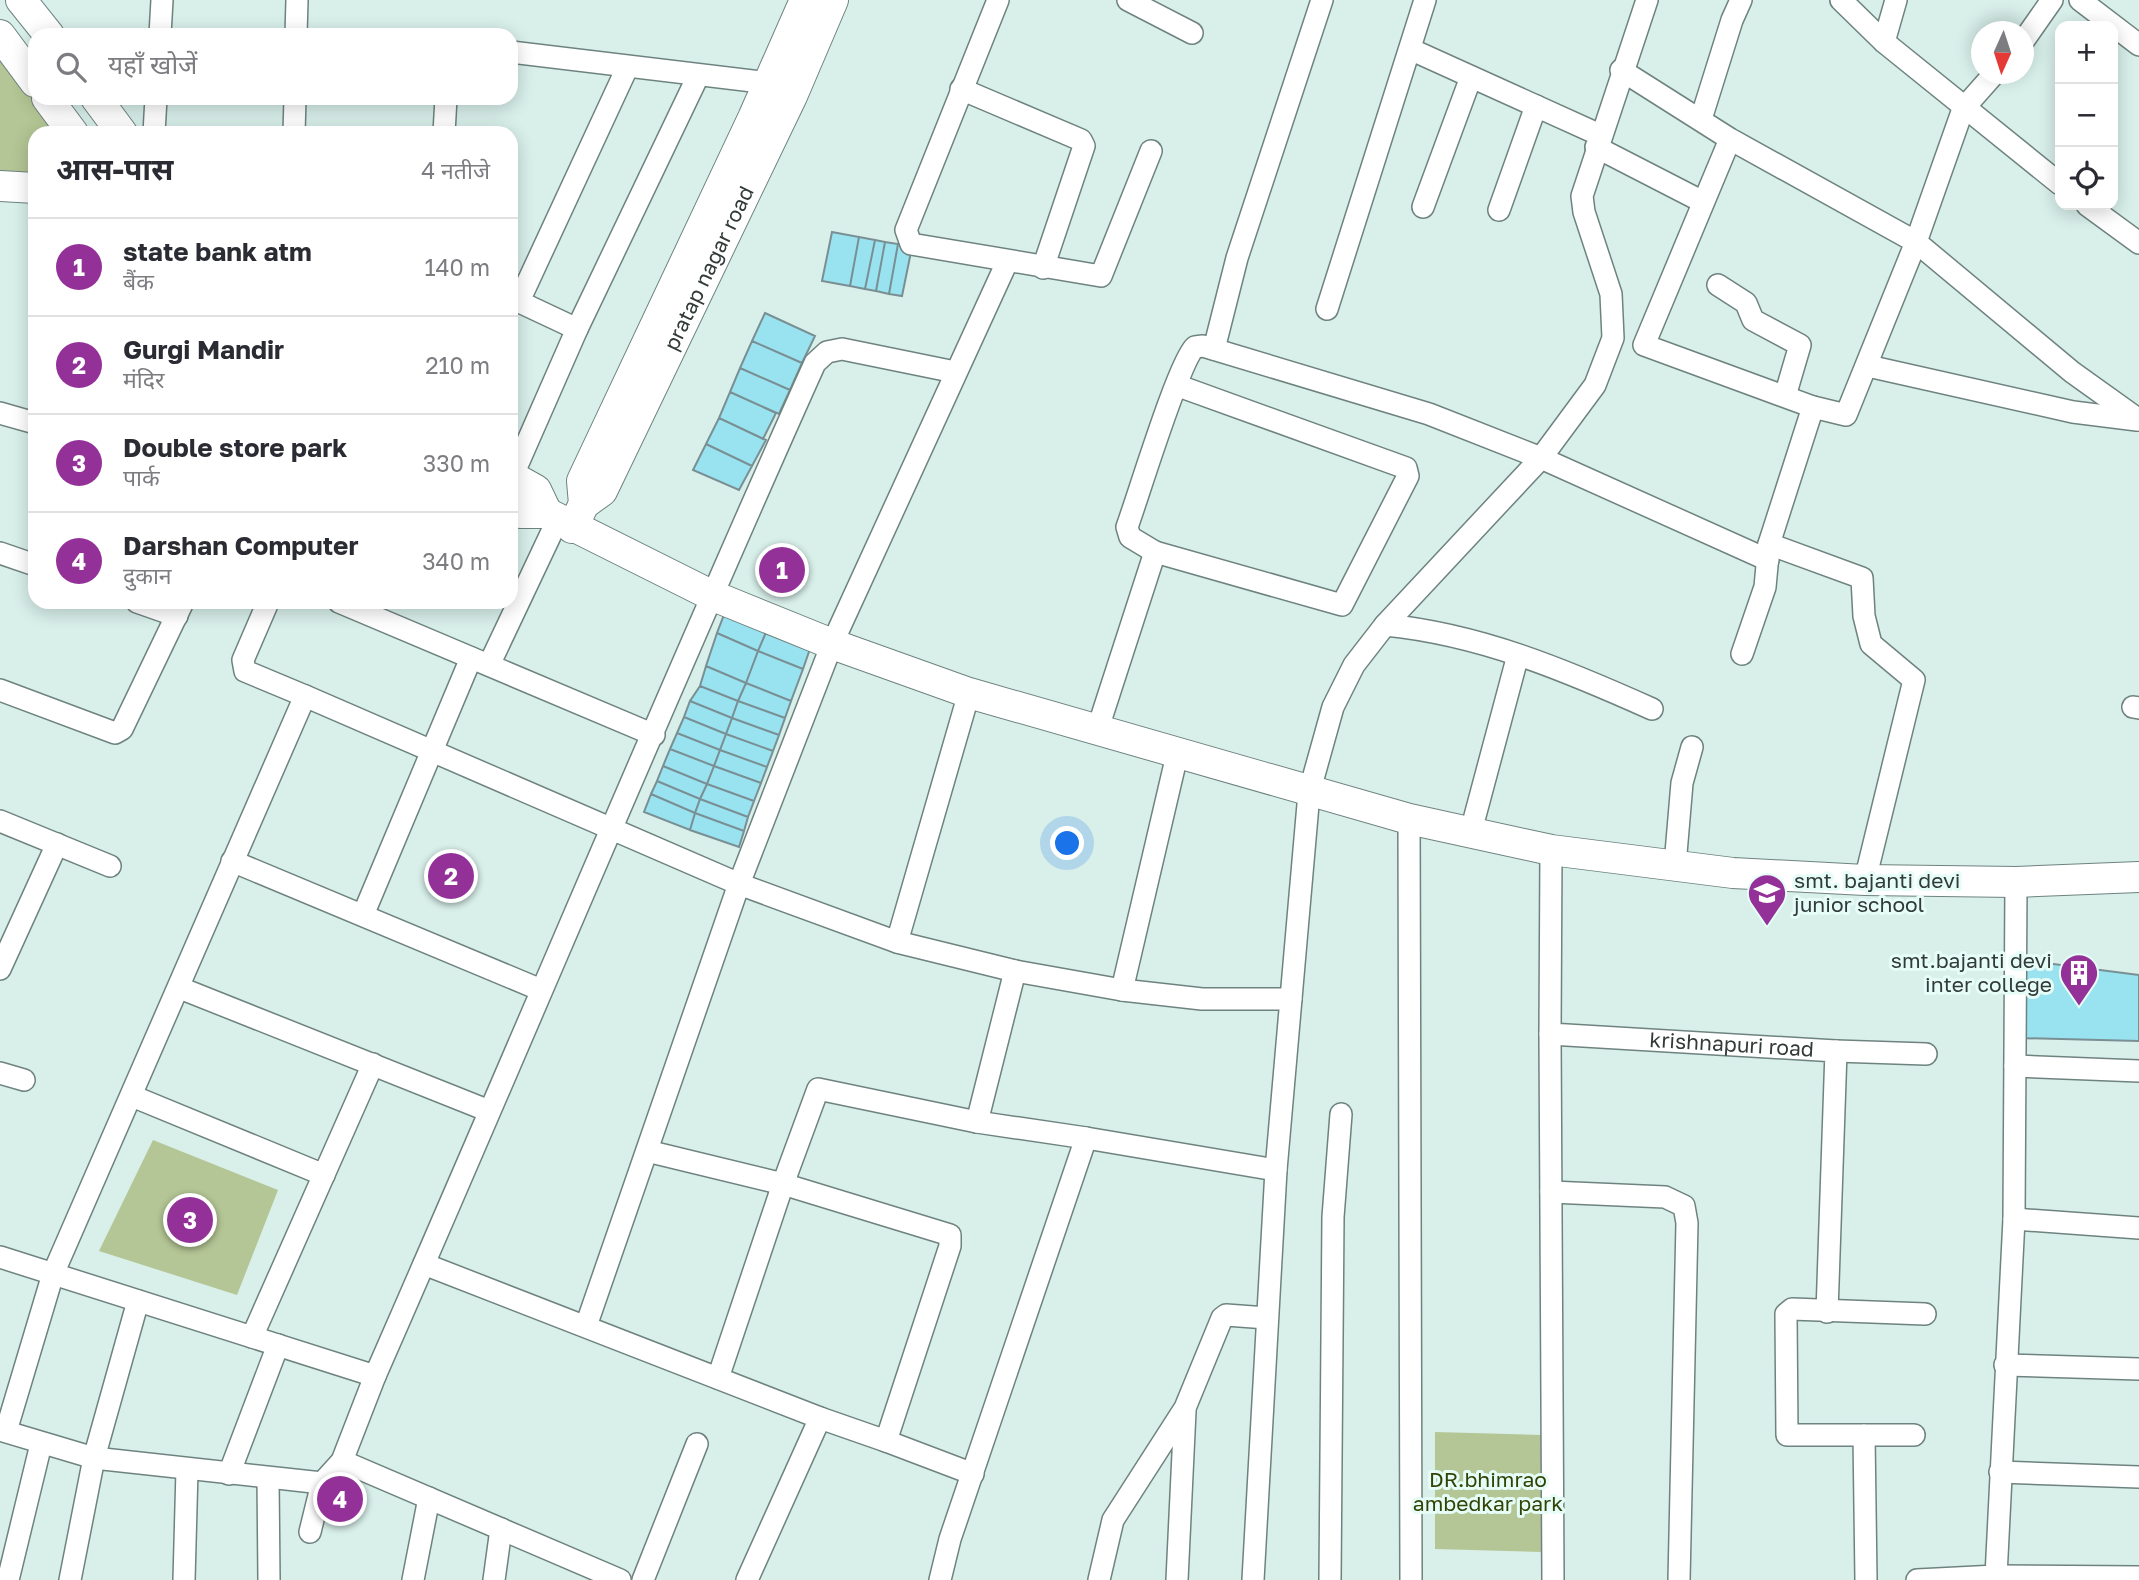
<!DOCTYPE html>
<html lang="hi">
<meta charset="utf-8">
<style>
:root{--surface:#fff;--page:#f2f2f3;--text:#2b2b33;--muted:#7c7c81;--line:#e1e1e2;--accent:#943198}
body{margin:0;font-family:"Golos Text","Noto Sans Devanagari",sans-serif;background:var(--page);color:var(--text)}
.controls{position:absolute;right:21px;top:21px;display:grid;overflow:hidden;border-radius:14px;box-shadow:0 4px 18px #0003}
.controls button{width:63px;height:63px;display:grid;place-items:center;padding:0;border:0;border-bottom:2px solid var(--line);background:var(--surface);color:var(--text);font:35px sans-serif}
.compass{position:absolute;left:1971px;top:21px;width:63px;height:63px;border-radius:50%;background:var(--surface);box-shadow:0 4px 18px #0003;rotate:183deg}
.you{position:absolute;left:1068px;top:844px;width:24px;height:24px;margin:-18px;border:5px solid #fff;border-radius:50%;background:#1a73e8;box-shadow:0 0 0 10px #1a73e833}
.badge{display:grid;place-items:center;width:46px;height:46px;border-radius:50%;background:var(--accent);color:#fff;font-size:23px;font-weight:700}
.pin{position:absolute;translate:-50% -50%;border:4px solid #fff;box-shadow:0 2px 7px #0006}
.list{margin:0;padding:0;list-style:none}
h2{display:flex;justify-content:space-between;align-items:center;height:91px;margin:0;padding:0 28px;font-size:30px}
h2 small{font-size:23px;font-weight:400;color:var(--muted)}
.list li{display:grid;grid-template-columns:46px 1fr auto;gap:21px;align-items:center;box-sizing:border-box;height:98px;padding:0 28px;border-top:2px solid var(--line)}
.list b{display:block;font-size:26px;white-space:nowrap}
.list p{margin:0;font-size:23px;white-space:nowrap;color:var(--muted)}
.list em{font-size:23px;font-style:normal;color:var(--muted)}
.icon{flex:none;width:38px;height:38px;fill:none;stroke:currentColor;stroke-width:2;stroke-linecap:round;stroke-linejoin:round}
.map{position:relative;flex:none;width:2139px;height:1580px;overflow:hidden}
.search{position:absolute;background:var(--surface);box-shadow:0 4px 18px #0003;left:28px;top:28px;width:490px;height:77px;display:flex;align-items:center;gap:18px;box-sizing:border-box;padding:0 24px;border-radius:21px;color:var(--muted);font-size:26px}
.panel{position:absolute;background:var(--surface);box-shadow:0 4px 18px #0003;left:28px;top:126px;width:490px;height:483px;border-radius:21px}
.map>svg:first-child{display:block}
.green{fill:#b4c695}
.building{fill:#99e2f0;stroke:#798f93;stroke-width:2}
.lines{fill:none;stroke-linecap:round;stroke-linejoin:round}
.street-casing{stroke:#6e837f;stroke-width:24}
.secondary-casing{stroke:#6e837f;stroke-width:32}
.street{stroke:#fff;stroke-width:21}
.secondary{stroke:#fff;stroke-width:30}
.labels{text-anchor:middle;stroke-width:6;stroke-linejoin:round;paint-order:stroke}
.street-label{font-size:21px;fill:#323b39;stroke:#e5fcf7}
.poi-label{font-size:21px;fill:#323b39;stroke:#e5fcf7;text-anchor:start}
.park-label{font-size:21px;fill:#334306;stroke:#e5fcf7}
</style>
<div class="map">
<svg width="2139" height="1580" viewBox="0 0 2139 1580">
<rect width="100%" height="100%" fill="#d8efea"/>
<path class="green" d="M0,51L67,133H35V175L0,171Z
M153,1140L278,1190L237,1295L99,1251Z
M1435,1432L1541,1435L1542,1552L1435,1549Z"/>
<path class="building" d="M832,232L859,237L850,286L822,281Z
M859,237L875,240L865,289L850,286Z
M875,240L885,242L876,291L865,289Z
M885,242L898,244L889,294L876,291Z
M898,244L912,247L902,296L889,294Z
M765,313L815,336L802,363L752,341Z
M752,341L802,363L790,390L740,368Z
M740,368L790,390L779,414L730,392Z
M730,392L776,413L763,439L719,418Z
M719,418L766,440L752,466L706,444Z
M706,444L752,466L739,490L693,470Z
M727,607L770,623L758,651L717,633Z
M770,623L812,643L803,669L758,651Z
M717,633L758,651L746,683L706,666Z
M758,651L803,669L791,701L746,683Z
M706,666L746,683L738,701L700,686Z
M746,683L791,701L785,718L738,701Z
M700,686L738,701L732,718L690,701Z
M690,701L732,718L726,734L684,717Z
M738,701L785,718L779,735L732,718Z
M684,717L726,734L720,750L677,733Z
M732,718L779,735L773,751L726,734Z
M677,733L720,750L714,766L670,749Z
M726,734L773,751L767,767L720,750Z
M670,749L714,766L707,784L663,766Z
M720,750L767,767L761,783L714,766Z
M663,766L707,784L700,799L657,781Z
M714,766L761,783L754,801L707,784Z
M657,781L700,799L695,813L651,794Z
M707,784L754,801L748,817L700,799Z
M651,794L695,813L690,830L644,812Z
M700,799L748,817L744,831L695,813Z
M695,813L744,831L739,847L690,830Z
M2022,960L2139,975V1041L2017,1038Z"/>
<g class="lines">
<g class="street-casing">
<g id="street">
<path d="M998,0L906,230L911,244L1101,276L1151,151"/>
<path d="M1128,0L1192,33"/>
<path d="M1841,0L1884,42L2060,184"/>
<path d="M2080,0L2139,45"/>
<path d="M160,35L162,0"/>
<path d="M296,35L297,0"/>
<path d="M2024,40L2052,0"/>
<path d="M1884,42L1896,0"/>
<path d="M1410,49L1600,135"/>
<path d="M511,52L769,83"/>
<path d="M1621,70L1730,139L1916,242L1846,415L1813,407L1644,345L1730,139"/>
<path d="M1994,74L1963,109L1916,242L2072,372L2139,420"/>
<path d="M961,89L1081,140L1084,146L1043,268"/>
<path d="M1701,119L1732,20L1741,0"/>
<path d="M154,133L156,98"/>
<path d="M294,133L295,98"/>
<path d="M444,133L446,98"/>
<path d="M1596,147L1703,202"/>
<path d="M2087,205L2139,243"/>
<path d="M1423,207L1471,77"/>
<path d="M1499,210L1536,106"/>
<path d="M1718,285L1746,303L1753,320L1800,345L1785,396"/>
<path d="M511,298L577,329"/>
<path d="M519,301L627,68"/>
<path d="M1327,309L1425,0"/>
<path d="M1214,349L1237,258L1322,0"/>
<path d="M1868,366L2073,412L2137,420"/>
<path d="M1176,385L1406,468L1408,476L1342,605L1155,552L1130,537L1127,527C1138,497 1179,361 1195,347L1203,346L1429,414L1541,458L1768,560"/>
<path d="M0,413L35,423"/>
<path d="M512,477L577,329L698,76"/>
<path d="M1769,544L1862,578L1864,616L1871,644L1914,680L1865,880"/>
<path d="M0,553L35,565"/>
<path d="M137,602L177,616"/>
<path d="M268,602L243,660L245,671L305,696"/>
<path d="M339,602L654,735"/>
<path d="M1385,625C1479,634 1565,670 1652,709"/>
<path d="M1742,654L1765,587L1769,544L1813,407"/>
<path d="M489,665L558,519"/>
<path d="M0,690L115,733L122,729L183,602"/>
<path d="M2133,707L2139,708"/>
<path d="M1097,731L1155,552"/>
<path d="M1409,819L1411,1580"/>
<path d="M0,821L110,866"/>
<path d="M1471,831L1518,655"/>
<path id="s1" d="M1551,850L1550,1034L1836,1051L1827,1312"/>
<path d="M232,861L541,990"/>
<path d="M1675,865L1682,783L1692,747"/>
<path d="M363,915L471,658"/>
<path d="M897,942L969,693"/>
<path d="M0,969L57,844"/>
<path d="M1015,971L1122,990L1202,999H1291"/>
<path d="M180,988L489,1111"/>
<path d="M1122,990L1177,755"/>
<path d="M1550,1034L1553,1580"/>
<path d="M1836,1051L1926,1054"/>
<path d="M2015,1066L2139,1071"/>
<path d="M0,1073L24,1080"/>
<path d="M132,1096L324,1175"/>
<path d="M977,1122L1015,971L897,942L739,884L832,644L1007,262"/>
<path d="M647,1151L783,1184L950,1235V1246L886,1441L820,1418"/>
<path d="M1551,1192L1665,1197L1684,1206L1687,1223L1679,1580"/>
<path d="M2014,1219L2139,1228"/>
<path d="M0,1257L375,1376C523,1039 664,699 815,363L827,352L842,349L955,372"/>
<path d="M424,1264L820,1418L747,1580"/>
<path d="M252,1337L373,1064"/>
<path d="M2005,1365L2139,1369"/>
<path d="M718,1378L783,1184L818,1089L977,1122L1086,1138"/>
<path d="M0,1430L94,1458L322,1483"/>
<path d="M6,1431L53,1274L305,696L739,884L586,1326"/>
<path d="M1864,1435L1866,1580"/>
<path d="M1914,1435H1787L1786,1314L1792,1309L1925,1314"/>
<path d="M886,1441L973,1474"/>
<path d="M342,1461L620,1580"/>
<path d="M2000,1472L2139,1477"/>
<path d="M229,1474L278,1345"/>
<path d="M268,1478L269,1580"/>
<path d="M310,1532L322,1483L342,1461L375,1376"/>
<path d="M1996,1576L2014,1219L2016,882"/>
<path d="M8,1580L41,1444"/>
<path d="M70,1580L94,1458L138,1301"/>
<path d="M184,1580L187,1470"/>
<path d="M413,1580L429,1498"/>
<path d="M494,1580L501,1529"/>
<path d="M643,1580L697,1444"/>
<path d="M940,1580L950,1539L1086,1138L1276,1170"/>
<path d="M1099,1580L1113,1520L1185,1408L1222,1318L1226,1315L1267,1318"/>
<path d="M1177,1580L1185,1411"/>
<path d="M1253,1580L1276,1170L1309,793L1333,707L1354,665L1385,625L1541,458L1595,385L1613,338L1611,294L1584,212L1582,196L1647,0"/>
<path d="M1330,1580L1333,1217L1341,1114"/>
<path d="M1917,1580L1996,1576L2139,1577"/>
</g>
</g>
<g class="secondary-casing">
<g id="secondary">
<path d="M21,0L49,35"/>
<path d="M0,35L35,82"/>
<path d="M47,98L73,133"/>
<path d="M96,98L122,133"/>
<path d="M0,186L35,188"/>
<path d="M511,476L536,490L547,513"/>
<path d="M584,504L582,481L753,118L805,0"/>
<path d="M511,510L520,513H547"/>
<path d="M547,513L711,595L832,644L969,693L1409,819L1551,850L1733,873L1865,880L2016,882L2139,877"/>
<path id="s2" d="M572,528L584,504L602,491L792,96L833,0"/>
</g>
</g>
<use href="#street" class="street"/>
<use href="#secondary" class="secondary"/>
</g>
<defs>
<g id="school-pin" transform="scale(2.0125)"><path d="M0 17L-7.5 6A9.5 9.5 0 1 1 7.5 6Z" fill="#943198" stroke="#e5fcf7"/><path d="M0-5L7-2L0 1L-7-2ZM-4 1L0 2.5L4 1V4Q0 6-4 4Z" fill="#fff"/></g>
<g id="building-pin" transform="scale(2.0125)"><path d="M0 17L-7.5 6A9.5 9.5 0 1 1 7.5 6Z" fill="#943198" stroke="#e5fcf7"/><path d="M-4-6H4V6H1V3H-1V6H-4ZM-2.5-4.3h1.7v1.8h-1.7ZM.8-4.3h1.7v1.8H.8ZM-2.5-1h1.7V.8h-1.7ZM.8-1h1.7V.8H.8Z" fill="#fff"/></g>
</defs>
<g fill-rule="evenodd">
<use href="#school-pin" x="1767" y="893"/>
<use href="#building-pin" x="2079" y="973"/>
</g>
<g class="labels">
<g class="street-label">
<text dy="7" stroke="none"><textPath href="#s2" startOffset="296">pratap nagar road</textPath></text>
<text dy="7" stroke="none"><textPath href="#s1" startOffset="366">krishnapuri road</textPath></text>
</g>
<g class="poi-label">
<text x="1794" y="888">smt. bajanti devi<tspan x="1794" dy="24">junior school</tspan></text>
<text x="2052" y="968" text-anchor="end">smt.bajanti devi<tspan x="2052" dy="24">inter college</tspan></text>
</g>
<g class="park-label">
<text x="1488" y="1487">DR.bhimrao<tspan x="1488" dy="24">ambedkar park</tspan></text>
</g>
</g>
</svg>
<div class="controls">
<button>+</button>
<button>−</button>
<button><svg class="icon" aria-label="locate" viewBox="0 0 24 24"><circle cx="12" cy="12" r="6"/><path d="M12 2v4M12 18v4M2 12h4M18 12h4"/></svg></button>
</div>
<svg class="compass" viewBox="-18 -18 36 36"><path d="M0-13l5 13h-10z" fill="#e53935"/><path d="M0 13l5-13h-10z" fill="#7c7c81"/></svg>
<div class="you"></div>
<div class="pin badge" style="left:782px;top:570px">1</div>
<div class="pin badge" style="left:451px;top:876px">2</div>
<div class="pin badge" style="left:190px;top:1220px">3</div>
<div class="pin badge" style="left:340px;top:1499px">4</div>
<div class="search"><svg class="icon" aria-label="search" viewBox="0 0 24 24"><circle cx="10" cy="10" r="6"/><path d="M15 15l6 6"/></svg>यहाँ खोजें</div>
<section class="panel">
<h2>आस-पास<small>4 नतीजे</small></h2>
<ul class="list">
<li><span class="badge">1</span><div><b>state bank atm</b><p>बैंक</p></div><em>140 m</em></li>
<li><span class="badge">2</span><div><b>Gurgi Mandir</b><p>मंदिर</p></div><em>210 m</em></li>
<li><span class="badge">3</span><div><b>Double store park</b><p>पार्क</p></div><em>330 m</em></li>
<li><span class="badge">4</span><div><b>Darshan Computer</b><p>दुकान</p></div><em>340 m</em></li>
</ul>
</section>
</div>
